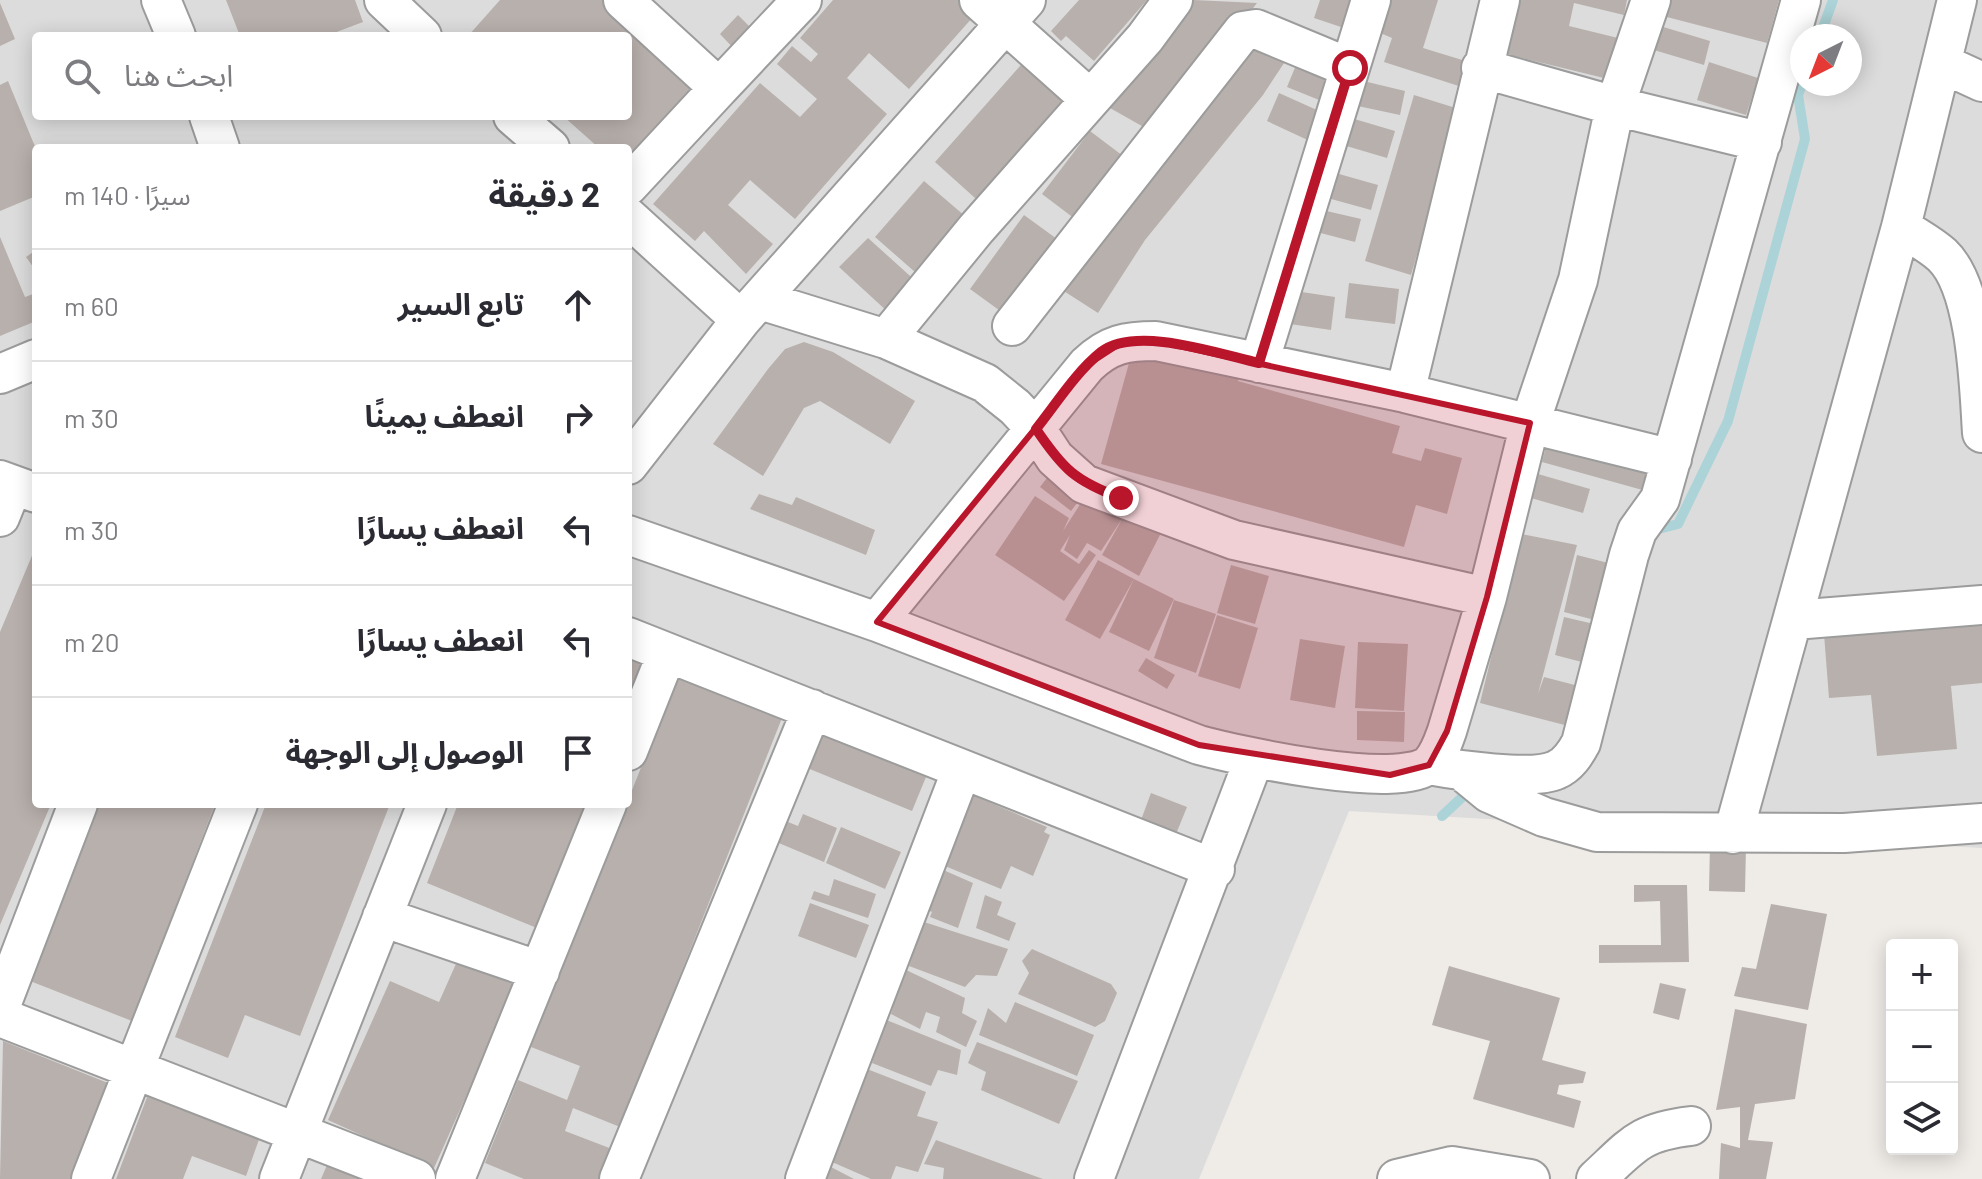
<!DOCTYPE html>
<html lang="ar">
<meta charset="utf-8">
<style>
:root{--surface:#fff;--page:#f2f2f3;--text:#2b2b33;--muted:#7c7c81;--line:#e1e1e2}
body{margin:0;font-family:Barlow,"Noto Sans Arabic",sans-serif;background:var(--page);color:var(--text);direction:rtl}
.controls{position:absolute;right:24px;bottom:24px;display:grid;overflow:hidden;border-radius:8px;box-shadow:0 4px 20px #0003}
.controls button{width:72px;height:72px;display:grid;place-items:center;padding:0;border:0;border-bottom:2px solid var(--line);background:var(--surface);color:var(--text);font:40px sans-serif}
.compass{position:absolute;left:1790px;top:24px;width:72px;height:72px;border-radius:50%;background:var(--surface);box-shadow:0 4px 20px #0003;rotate:222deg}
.stop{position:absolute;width:24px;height:24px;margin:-18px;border:6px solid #b9152b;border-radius:50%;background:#fff}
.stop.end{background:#b9152b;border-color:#fff;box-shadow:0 2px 8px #0008}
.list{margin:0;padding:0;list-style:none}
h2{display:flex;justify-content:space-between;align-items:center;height:104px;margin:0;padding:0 32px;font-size:34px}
h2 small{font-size:26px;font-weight:400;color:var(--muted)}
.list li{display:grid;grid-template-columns:52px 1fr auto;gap:24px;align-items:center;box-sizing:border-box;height:112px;padding:0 32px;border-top:2px solid var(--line)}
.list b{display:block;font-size:30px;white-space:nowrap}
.list em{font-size:26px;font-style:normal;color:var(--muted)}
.icon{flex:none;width:44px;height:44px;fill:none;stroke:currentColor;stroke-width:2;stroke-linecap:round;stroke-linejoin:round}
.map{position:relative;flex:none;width:1982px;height:1179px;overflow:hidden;direction:ltr}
.search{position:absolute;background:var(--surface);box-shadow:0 4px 20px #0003;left:32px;top:32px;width:600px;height:88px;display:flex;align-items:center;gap:20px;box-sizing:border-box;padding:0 28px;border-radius:8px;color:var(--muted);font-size:30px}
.panel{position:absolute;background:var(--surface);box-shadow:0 4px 20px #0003;left:32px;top:144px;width:600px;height:664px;border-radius:8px;direction:rtl}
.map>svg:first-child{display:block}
.residential{fill:#dddcdc;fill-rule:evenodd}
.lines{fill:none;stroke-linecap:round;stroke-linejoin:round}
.stream{stroke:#acd4d8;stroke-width:10}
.building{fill:#b8b0ac}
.minor-casing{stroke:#9c9c9c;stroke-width:42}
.minor{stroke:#fff;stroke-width:38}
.route{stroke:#b9152b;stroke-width:10}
.marked{fill:#b9152b;fill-opacity:0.2;stroke:#b9152b;stroke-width:6;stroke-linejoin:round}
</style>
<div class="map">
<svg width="1982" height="1179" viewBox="0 0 1982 1179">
<rect width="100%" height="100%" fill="#efebe7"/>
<path class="residential" d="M0,0H1982V848L1349,811L1199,1179H0ZM36,36H628V116H36ZM1802,36H1850V84H1802ZM36,148H628V804H36Z"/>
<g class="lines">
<path class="stream" d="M1820,36L1833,0
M1651,531L1678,524L1728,421L1805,139L1798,95L1802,84
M1442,816L1472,788"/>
</g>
<path class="building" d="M226,0H355L363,22L326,36H240Z
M500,0H611L705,83L628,170V148H599L563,116H628V36H468Z
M833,0H972L981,8L909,89L869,53L847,78L887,114L795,219L750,180L728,205L773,244L746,274L704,231L695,241L653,204L760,83L800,117L817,99L777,64L792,46L811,62L818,54L800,38Z
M1079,0H1147L1094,61L1066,36L1061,41L1051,31Z
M1194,0L1257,3L1156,134L1110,108Z
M1320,0H1366L1356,32L1314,18Z
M1388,0H1438L1423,48L1472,63L1465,88L1384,62L1392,38L1378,32Z
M1518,0H1627L1624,15L1574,3L1569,26L1618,38L1608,79L1505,54Z
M1667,0H1779L1767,43L1663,16Z
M0,3L15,39L0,46Z
M738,15L755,32L736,51L720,34Z
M1660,26L1710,41L1704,65L1654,50Z
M1256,32L1290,54L1263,95L1145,240L1098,313L1056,286Z
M1301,53L1343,70L1329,104L1287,87Z
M1028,57L1075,90L985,207L935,162Z
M1709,62L1758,78L1746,115L1697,100Z
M1359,80L1405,91L1400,115L1353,105Z
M8,81L36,149V196L0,211V85Z
M1279,93L1328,115L1314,143L1267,121Z
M1414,95L1459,109L1411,275L1365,261Z
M1351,118L1395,131L1387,158L1343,145Z
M1090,131L1131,162L1083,225L1042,194Z
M1332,172L1378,185L1371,210L1324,197Z
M924,181L972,222L923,279L875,237Z
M1318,209L1361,219L1355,242L1313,231Z
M1024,215L1068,247L1014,321L970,289Z
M0,237L25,297L36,293V321L0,336Z
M868,238L919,284L889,313L839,267Z
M36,250V271L26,257Z
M1349,283L1399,289L1395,324L1345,318Z
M1295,291L1335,297L1331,330L1290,324Z
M804,342L833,352L915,401L890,444L820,401L804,408L763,476L713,444L768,369L785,349Z
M1134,345L1240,375L1238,381L1400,426L1392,453L1421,461L1425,448L1462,458L1447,514L1416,505L1404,547L1101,464Z
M1548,439L1653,468L1646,491L1542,462Z
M1056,466L1087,490L1071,511L1040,487Z
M1538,474L1590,489L1583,513L1531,498Z
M759,494L792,505L796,497L875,530L866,555L750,509Z
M1086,495L1122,519L1101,551L1087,543L1077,559L1064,550L1070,535L1060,551L1079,564L1089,550L1096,555L1064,601L995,555L1035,496L1069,518L1063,531Z
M1126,512L1162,531L1139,576L1102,555Z
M1521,534L1577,545L1538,694L1544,677L1594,690L1584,730L1480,703Z
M36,546V804H51L0,925V632Z
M1577,555L1624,567L1610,624L1564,612Z
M1098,560L1134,579L1100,639L1065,620Z
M1231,565L1269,576L1255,624L1217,613Z
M1134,579L1174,599L1149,651L1109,632Z
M1174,600L1216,614L1196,673L1154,658Z
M1217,615L1258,628L1240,689L1198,676Z
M1564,617L1607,627L1597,666L1555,655Z
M1982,620V683L1951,686L1957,749L1877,756L1871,695L1829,698L1824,634Z
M1300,639L1345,646L1335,708L1290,700Z
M1358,642L1408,644L1404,711L1355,708Z
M1146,658L1175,675L1167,689L1138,671Z
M628,659L642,664L628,700Z
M677,676L782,718L620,1127L573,1108L565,1131L612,1149L600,1179H524L485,1163L518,1080L567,1100L580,1066L531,1047Z
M1357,711L1405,712L1404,742L1357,740Z
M814,732L926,777L912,811L800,765Z
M1151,793L1187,807L1176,834L1141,820Z
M970,794L1047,827L1044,832L1050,835L1033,876L1011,866L1001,889L940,864Z
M98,804H215L132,1021L30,981Z
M266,804H390L300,1036L245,1015L228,1058L175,1037Z
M458,804H586L537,928L427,883Z
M803,814L837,828L824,862L774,841L783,820L798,826Z
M841,827L901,852L885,889L826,863Z
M1710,844L1746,846L1745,892L1709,891Z
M941,869L973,883L958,928L930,917L932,912L925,909Z
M834,879L876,894L868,918L811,899L814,891L829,896Z
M1634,885H1687L1689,962L1599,963V945H1661L1660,901L1634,902Z
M985,895L1002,902L997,915L1016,923L1009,941L976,928Z
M810,903L869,925L856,958L798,936Z
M1771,904L1827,914L1808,1010L1734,996L1742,967L1756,969Z
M924,922L1008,949L997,976L976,975L965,987L909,966Z
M1032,949L1111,984L1117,993L1105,1021L1095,1027L1018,994L1029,973L1022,961Z
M459,957L517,982L434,1168L328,1120L390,981L439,1002Z
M1449,966L1560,998L1542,1060L1586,1072L1583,1083L1559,1085L1557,1094L1581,1101L1574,1128L1473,1099L1490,1041L1432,1025Z
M904,969L965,998L962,1013L977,1021L966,1047L936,1032L940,1017L926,1012L920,1029L891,1014Z
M1660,983L1686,989L1679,1020L1653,1013Z
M1015,1002L1094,1035L1077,1076L979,1035L988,1008L1006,1023Z
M1735,1009L1807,1024L1795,1099L1755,1104L1748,1140L1773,1142L1766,1179H1719L1721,1143L1740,1148V1107L1716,1110Z
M884,1019L961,1050L957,1075L938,1070L931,1086L872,1063Z
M3,1041L108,1083L70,1179H0Z
M977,1042L1078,1081L1059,1124L981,1090L986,1072L968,1063Z
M867,1069L926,1092L917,1116L938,1122L918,1172L896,1166L891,1179H871L832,1162Z
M149,1092L261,1134L246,1176L192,1156L183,1179H116Z
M936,1140L1043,1179H943L944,1168L924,1164Z
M327,1165L362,1179H321Z
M829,1166L854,1179H824Z"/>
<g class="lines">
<g class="minor-casing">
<path id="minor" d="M161,0L176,36
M384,0L422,36
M623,0L719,88L802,0
M979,0L1090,99
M1943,64L1982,82
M1481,68L1615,106L1762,142
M209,116L220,148
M513,116L550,148
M628,186L719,88
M628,217L741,320
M1901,227C1914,236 1930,244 1942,255C1977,288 1979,387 1982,433
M760,300L886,339L985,383L1015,407L1036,429L1055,458L1084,484L1234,540L1487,597
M1012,326L1243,31L1256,29L1350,68
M886,339L976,229L1145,38L1173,0
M1259,363L1371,0
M0,374L36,359
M1405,393L1500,0
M628,465L741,320L1026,0
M0,480L36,493
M0,517L13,485
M628,535L877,622L1199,745C1240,756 1399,791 1430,764C1439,755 1443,742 1447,731L1487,597L1530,423L1578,280L1615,106L1651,0
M1794,620L1982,605
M877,622L1087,365C1109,344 1126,341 1156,341L1405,393L1672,459
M628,637L1215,869
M628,751L667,653
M1429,765C1456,770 1532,781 1556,770C1568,765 1575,754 1581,743L1629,555L1637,531L1660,499L1801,0
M1461,770L1489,793L1544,817L1597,832L1844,833L1982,823
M1733,834L1901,227L1957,0
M382,917L540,971
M0,1008L78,804
M0,1017L416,1179
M91,1179L238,804
M279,1179L427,804
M455,1179L607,804
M619,1179L812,709
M805,1179L962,769
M1094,1179L1254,759
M1397,1179L1452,1166L1530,1179
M1596,1179C1633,1145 1639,1132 1691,1126"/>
</g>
<use href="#minor" class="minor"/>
</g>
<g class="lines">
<path class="route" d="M1121,498C1075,481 1063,469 1036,429C1056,404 1076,372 1101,352C1136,325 1219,354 1259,363L1350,68"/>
</g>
<path class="marked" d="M1124,341H1156L1530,423L1487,597L1447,731L1429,765L1390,775L1199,745L877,622L1087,365Z"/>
</svg>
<div class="controls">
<button>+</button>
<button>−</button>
<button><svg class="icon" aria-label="layers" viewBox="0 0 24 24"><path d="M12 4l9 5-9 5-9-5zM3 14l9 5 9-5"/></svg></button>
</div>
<svg class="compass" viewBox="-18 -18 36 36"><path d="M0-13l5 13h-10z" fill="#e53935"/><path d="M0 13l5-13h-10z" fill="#7c7c81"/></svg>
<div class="stop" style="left:1350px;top:68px"></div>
<div class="stop end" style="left:1121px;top:498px"></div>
<div class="search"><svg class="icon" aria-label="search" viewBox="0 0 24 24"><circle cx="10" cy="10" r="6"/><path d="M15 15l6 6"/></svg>ابحث هنا</div>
<section class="panel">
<h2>2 دقيقة<small>سيرًا · 140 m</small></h2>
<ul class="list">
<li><svg class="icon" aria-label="ahead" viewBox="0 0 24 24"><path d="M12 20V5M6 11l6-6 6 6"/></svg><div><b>تابع السير</b></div><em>60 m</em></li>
<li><svg class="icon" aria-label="right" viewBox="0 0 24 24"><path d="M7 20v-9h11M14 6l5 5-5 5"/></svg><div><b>انعطف يمينًا</b></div><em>30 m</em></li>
<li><svg class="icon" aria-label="left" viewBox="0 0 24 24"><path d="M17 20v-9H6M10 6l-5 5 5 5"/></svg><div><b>انعطف يسارًا</b></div><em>30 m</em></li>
<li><svg class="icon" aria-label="left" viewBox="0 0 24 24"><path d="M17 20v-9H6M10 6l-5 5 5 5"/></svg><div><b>انعطف يسارًا</b></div><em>20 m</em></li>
<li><svg class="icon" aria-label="arrive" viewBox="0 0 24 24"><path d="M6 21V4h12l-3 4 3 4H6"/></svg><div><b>الوصول إلى الوجهة</b></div></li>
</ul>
</section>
</div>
